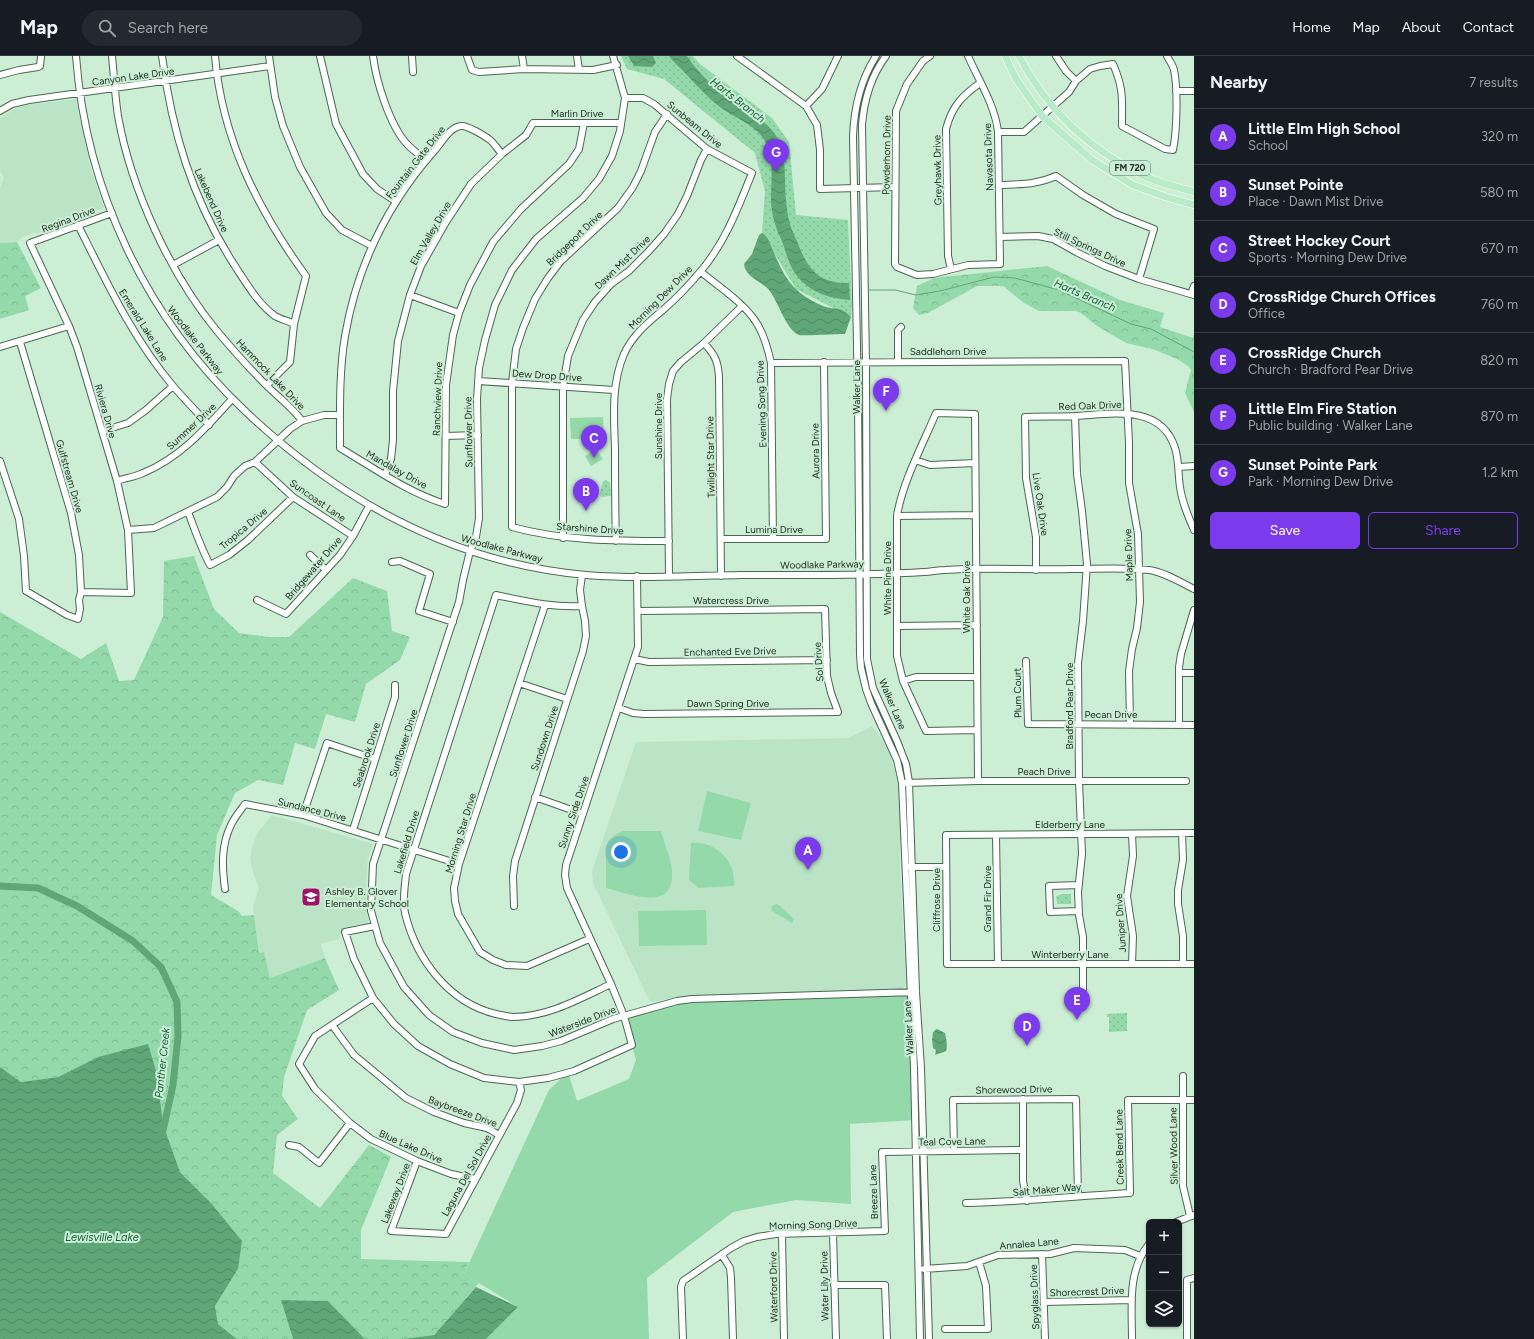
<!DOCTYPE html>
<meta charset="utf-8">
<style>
:root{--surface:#171b24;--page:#242831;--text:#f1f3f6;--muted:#9ea1a6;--line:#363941;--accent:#7c3aed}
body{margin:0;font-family:Figtree,sans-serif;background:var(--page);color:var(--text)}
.controls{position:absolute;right:12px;bottom:12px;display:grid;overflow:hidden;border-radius:6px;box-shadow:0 1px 3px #0004}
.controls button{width:36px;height:36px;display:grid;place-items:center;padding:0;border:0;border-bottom:1px solid var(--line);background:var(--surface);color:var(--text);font:20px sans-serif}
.you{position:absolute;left:621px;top:796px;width:14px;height:14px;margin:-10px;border:3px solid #fff;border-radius:50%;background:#1a73e8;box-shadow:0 0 0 6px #1a73e833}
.badge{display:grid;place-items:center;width:26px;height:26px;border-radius:50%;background:var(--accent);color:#fff;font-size:13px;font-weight:700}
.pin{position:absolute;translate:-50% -33px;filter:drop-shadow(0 1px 2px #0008)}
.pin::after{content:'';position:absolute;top:21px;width:14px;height:12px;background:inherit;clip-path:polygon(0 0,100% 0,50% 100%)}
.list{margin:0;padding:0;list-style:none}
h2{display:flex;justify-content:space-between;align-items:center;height:52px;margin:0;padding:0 16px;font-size:17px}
h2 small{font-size:13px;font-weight:400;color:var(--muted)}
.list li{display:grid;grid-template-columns:26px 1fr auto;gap:12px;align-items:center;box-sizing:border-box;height:56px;padding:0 16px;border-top:1px solid var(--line)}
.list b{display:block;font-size:15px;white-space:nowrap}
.list p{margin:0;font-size:13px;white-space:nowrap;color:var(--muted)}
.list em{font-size:13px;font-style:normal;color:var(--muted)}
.actions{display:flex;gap:8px;padding:12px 16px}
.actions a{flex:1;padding:9px 0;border:1px solid var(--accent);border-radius:6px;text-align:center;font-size:14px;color:var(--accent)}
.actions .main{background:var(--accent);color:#fff}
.icon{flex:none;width:22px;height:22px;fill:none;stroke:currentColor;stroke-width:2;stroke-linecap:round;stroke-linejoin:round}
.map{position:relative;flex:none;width:1194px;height:1283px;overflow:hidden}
header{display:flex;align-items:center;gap:24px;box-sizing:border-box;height:56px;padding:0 20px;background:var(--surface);border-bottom:1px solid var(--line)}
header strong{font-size:19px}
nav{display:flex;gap:22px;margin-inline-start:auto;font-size:14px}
.search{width:280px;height:36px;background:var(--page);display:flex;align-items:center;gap:10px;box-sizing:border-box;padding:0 14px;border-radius:22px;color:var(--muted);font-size:15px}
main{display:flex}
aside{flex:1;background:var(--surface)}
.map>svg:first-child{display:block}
.built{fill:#bbe4c6}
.grass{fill:#94d9a9}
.forest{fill:url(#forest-crowns)}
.park{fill:url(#park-dots)}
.water{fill:url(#water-waves)}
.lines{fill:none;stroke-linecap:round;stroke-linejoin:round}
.stream{stroke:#60a777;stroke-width:1}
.river{stroke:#60a777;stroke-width:7}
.minor-casing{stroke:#496752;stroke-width:8}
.major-casing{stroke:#fff;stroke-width:8}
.minor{stroke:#fff;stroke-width:6}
.major{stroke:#b9ebc9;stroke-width:7}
.labels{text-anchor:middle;stroke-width:4;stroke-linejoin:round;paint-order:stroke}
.shield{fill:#cceed5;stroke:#546859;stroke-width:1}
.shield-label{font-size:9px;font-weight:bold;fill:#212e24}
.street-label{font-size:10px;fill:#212e24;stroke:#cceed5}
.poi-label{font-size:10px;fill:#212e24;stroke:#cceed5;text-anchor:start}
.water-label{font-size:11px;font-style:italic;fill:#0c6134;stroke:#cceed5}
</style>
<header>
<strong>Map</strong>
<div class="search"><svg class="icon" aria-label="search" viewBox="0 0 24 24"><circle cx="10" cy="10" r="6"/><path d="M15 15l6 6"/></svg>Search here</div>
<nav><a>Home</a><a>Map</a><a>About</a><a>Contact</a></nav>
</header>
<main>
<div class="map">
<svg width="1194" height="1283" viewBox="0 0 1194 1283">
<defs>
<pattern id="forest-crowns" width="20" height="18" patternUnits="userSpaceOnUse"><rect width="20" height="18" fill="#94d9a9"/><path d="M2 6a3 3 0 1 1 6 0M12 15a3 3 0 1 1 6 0" fill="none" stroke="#7fbb91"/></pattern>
<pattern id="park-dots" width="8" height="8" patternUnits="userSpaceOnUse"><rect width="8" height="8" fill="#94d9a9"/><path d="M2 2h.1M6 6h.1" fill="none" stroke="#7fbb91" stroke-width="1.8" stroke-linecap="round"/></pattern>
<pattern id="water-waves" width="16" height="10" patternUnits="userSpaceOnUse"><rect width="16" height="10" fill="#60a777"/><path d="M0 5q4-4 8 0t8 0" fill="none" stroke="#4f8861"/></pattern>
</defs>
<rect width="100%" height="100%" fill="#cceed5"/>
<path class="built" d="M76,43L90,110L104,152L39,177H33L21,182L17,186L0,187V132L4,122L0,115V62L16,52L28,49Z
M872,670L889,693L899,733L900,752V816L906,929L902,933L689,940L650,946L593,827L592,815L636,686L849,682Z
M272,759L373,788L368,803L366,828L368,867L343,872L339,883L321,888L325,902L270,922L264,897H259L253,850L259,832L253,816L250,803L252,792L257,777Z"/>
<path class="grass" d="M603,361L604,382L571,383L570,362Z
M596,393L603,403L591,410L585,400Z
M707,735L751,747L741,784L698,775Z
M623,775H661C664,787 671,802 672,814C675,858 631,838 606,832V792C608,782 614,779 623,775Z
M691,787C716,785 736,805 734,830L698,832L689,824Z
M776,848C781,849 789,859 794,863L792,867L772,855L771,851Z
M706,854L707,889L639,890L638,855Z
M910,936L915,1064L850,1068L851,1148L796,1144L733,1156L647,1222L649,1283H486L518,1251L464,1218L549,1034L568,1016L577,1045L629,1023L636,1004L624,960L685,944Z"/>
<path class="forest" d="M17,186L41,232L25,240L29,254L0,263V187Z
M1047,210L1120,244L1164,257L1160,271L1193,282L1194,277V356L1185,337L1191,314L1188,310L1179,304L1153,293L1126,287L1097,270L1081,257L1076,255H1039L1024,247L1003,230H977L928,257L919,259L913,252L917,230L934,222Z
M194,500L214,553L239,577L268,581H289L353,522L387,535L392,575L410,581L400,604L366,628L355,666L326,658L315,693L295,687L283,729L258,724L235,737L217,779L211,839L238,855L242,860L254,859L259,897L264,896L270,922L325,902L339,934L307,954L284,1021L282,1040L298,1063L277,1079L273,1117L320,1152L369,1089L391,1101L361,1174V1203L469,1206L464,1218L479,1227L434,1279L402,1283H365L328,1245L281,1244L293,1283H237L218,1268L215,1250L238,1213L211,1147L180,1116L163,1068L157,1018L98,1001L58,1021L21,1026L0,1011V556L81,603L106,587L119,625L134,624L163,561L164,505Z"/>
<path class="park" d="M621,0H693L700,8L772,62L789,86L796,159L848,164L852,251L851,261L796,233L762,177L765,135L755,97L664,23L627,13Z
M606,424L610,427L611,440L601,441L600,438L603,425Z
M1063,838H1071V848H1057L1056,840Z
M1127,957V975L1109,976V961H1107V958Z"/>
<path class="water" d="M628,0H653L656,7L652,11L634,10Z
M669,0H687C700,19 716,34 735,47C757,62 774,67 783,95C786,114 784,134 787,153C788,164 792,175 797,185C807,212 818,228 849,227L850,244C826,242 806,235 793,214C788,205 785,194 782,185C776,173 771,158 771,144C771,124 775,99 763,82C752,67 735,62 721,52C708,42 697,30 686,18C681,12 674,7 669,0Z
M762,177L765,179L768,183C783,217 787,234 823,250C837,255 839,249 851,261L845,278C837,278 802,280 799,279C786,274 778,245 769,234C761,225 745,221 744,208L752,198L759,179Z
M937,973L945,977C946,982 948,990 946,995L935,999L936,994L933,992L932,984L933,976Z
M148,988L157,1018L163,1068L180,1116L211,1147L242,1185L238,1213L215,1250L218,1268L237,1283H0V1011L21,1026L58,1021L98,1001Z
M476,1231L518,1251L486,1283H402L434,1279Z
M281,1244L328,1245L365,1283H293Z"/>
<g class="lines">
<path class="stream" d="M869,234H895L916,239L940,235L994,221L1015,222L1059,234L1131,268L1151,273L1194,296"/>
<path class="river" d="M0,830L38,832L77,850L133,885L161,911L177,946L178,980L173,1029L162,1079"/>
<g class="minor-casing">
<path id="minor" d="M76,0C86,135 146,261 244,354C340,445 452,507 586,519C637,523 689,520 741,519C802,519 863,520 924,516C931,516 937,514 945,514C987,511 1029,514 1071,513C1096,513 1125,511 1149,514C1164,516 1180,526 1194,533
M112,0C114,20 115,40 118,60C131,133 170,218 217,275C233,294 249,312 266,329C278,341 292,351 302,365
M162,0C172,76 192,142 233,207C245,225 257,247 275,260C280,263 288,265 294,268
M215,0C222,83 258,154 306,220L294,268L290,306L267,329
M269,0L275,41L283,70L300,111L326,157L342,174L372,190
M320,0L336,68L363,118L377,133L395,145
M373,0C376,25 390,70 407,88C412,94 420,99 426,104
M412,0L413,16
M467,0L472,14L479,16L524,13L593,14L617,9
M522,0L524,13
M577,0L579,14
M613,0L625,42L620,75L612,100L599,123L583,142L536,183L512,214L495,249L485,284L479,312L477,343L479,462L476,481L470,495L463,524L459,546L373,808L371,855L380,887L404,931L429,959L453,976L482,987L514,994L542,990L561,985L613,963L677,945L692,943L916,936
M737,0L806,50L817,69L820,94V133L895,131
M876,0C860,25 854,51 853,81L858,342L860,599L861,612L866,633L871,647L897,704L902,727L914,1012L920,1283
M886,0C871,20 864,44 862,69L866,306L867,603L873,632L897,685L906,708L909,726L916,936L921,1012L929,1283
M930,0L923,5L907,28L896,55L895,208L897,211L917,219L933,218L968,209L1000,208L998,76C995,49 979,25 968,0
M1056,0L1066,15L1076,25
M0,19L19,14L38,11L40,10L41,0
M1176,35H1194
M806,50L822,33L838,0
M0,55L12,48L29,44L270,10
M667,58L655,76L641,115L633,131L618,152L561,205L548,222L535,243L523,272L516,293L512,327V471C563,485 616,485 669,485
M998,76H1024L1069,36L1076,25L1090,13L1100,10L1113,8C1124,33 1122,44 1122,70L1165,93L1173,94C1177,75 1178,33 1174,14C1173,9 1169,4 1167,0
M502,98C498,94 495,88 490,84C485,80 467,69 461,70C450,71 442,86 435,94C388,147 357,210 345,280C339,316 340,355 340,392C374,412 407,436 445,448L446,329L453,279L459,257L470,229L493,186L521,153L569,108L579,93L584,67
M999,129C1020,128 1036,129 1056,120L1083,139L1116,158L1154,173L1139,223
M78,169C106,225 133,283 173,330C185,344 197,356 209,369
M1000,181L1038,180L1053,183L1078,197L1105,210L1139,223L1194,239
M173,209L219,184
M951,213L948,200L946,73C952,50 962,40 980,27
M701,216C718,230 744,247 756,266C764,278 768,293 771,307L773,483
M1191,238L1194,230
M410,239L459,257
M704,287C715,299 718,305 719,321L721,520
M0,291L69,270
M898,306V274L901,271
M771,307L1125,305L1129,387V427L1138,478L1140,546L1137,572L1132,593L1129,615L1130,668
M478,325L614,334
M1075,360L1077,418L1082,455L1087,508L1083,565L1078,607L1079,725L1082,798L1078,836L1079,859L1083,881V939
M102,375L128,367L146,354L173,330
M446,380L478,379
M915,404L930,409L975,407
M0,405L19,463L24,500L26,535L67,559L78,563L80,553L79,544L81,536L79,499L71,457L20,286
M255,406L293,441L353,480
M1179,411L1194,410
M385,419L391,403L393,384V335L398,285L410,239L421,210L446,166L471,128L502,98L526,79L533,67H621
M117,425C125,422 135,421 143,417C180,402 206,372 232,343
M188,456C195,474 201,492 210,509L229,499L248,484L293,441
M897,460L976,459
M128,474L154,472L217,441L227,431L234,420L245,410L255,406L290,373L302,365L324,359H340
M563,482V331L568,300L575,283L583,264L595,246L611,228L629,215L648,196L664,178L678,158L687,140L701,104L707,93
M721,483H826L824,306
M616,485C615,454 615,424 615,394C614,360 611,329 624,298C633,278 649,266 664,253C677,242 689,229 700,216C725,187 738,152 752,117L707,93L654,48L643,42H625
M310,499L326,514
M392,506L400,505L430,518L419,555L453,566
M1036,514V481L1026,422L1025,361C1042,360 1060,361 1077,360C1112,358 1161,348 1175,392C1179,404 1178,418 1180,431C1182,446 1188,460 1194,474
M669,520L667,343L669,328L673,315L681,306L704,287L742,250
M81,536L131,537L128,474L117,425L77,291L69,270L30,187L112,157
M257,544L286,558L340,499L353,480L369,450
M545,549L459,808L454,832L455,845L458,858L480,896L493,904L506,909L527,910L589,883
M582,550C553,552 525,545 496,539L406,818C405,830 402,845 405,857C416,903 449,947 496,958C502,959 508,961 514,961C550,960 579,943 611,928
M897,570L977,569
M634,603L649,606L827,604
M1026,605L1028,668L1194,669
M1179,617H1194
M903,625L916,621H977
M519,627L567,643
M619,652L633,657L644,658L838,656L831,637L827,620L825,553L638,555
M1179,669V611L1181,598L1194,554
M977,674L926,675L903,625L897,600V460C902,427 923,388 936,357L975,358L978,725
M905,727L978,725H1186
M535,741L583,758
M303,759L327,687L375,703
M353,774L395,641V629
M1182,777L1183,804L1178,834V848L1183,880V908
M1194,777L946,779L947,908H1194
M1132,778L1133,800L1127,840L1133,880L1132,908
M996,779L998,908
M910,811H946
M225,833C222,811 221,789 231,769C234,762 240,755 245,748L303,759L459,808
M514,850L513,820L515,805L583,595L586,580L585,565L582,550L580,534L582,519
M1079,855L1050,856L1049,830L1079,829
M375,870L345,876L354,903L373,942L394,968L418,990L450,1008L484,1022L519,1026L548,1022L574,1015L632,989L624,960L611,928L567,832L565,819L566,809L638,591L637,520
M373,942L315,980L299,1008L315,1033L350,1067L371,1083L417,1105L451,1118L475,1123
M332,969L354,999L406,1042L434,1056L464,1067L487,1072L499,1079
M1183,1020V1130L1190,1160
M1023,1043V1125L1027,1145
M289,1089L299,1091L319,1107L350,1067
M954,1095L953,1044L1076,1043L1078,1140
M417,1105L391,1175L446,1178L517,1047L521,1034L519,1026
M966,1147C1021,1146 1075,1140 1130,1137L1128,1044H1194
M1176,1166L1194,1159
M833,1177L836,1283
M782,1178L784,1283
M1042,1198L1045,1283
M722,1199L730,1212L731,1222L733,1283
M924,1213L967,1210L998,1199L1050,1198L1074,1192L1125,1194L1140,1200
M834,1229H885L887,1283
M1044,1246L1132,1244
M945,1273H988L986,1230L979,1206
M683,1283L681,1231L683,1225L731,1192L744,1185L757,1181L776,1178L885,1175L882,1096L1023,1094
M1132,1283C1132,1251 1127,1215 1149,1188
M1187,1283V1224L1194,1222"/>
</g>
<g class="major-casing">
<path id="major" d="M1005,0L1016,23L1042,60L1092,104L1133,129L1166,141L1194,149
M1019,0C1047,54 1087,92 1142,119C1158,127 1177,131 1194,136"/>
</g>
<use href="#minor" class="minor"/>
<use href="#major" class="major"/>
</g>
<defs>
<g id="school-square" transform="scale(1)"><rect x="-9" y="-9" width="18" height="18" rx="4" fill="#9c1464" stroke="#cceed5"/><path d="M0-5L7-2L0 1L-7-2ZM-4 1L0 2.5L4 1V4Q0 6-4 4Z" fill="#fff"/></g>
</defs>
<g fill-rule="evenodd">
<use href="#school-square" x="311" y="841"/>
</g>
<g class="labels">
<rect class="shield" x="1110" y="105" width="40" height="14" rx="3"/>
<g class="shield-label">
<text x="1130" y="115">FM 720</text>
</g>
<g class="street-label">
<text transform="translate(133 20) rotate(-8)" y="4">Canyon Lake Drive</text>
<text x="577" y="61">Marlin Drive</text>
<text transform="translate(695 68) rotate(39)" y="4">Sunbeam Drive</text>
<text transform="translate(886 99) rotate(-89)" y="4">Powderhorn Drive</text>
<text transform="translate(988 101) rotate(-92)" y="4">Navasota Drive</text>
<text transform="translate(415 106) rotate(-52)" y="4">Fountain Gate Drive</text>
<text transform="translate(937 114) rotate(-91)" y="4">Greyhawk Drive</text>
<text transform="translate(212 144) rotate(66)" y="4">Lakebend Drive</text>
<text transform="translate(68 163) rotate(-21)" y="4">Regina Drive</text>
<text transform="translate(430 177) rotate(-60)" y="4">Elm Valley Drive</text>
<text transform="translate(574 182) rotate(-44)" y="4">Bridgeport Drive</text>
<text transform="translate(1090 191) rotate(25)" y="4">Still Springs Drive</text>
<text transform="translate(622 206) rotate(-44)" y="4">Dawn Mist Drive</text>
<text transform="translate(660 241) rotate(-45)" y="4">Morning Dew Drive</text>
<text transform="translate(144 269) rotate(58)" y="4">Emerald Lake Lane</text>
<text transform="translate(196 284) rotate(52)" y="4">Woodlake Parkway</text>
<text x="948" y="299">Saddlehorn Drive</text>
<text transform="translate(271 318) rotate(46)" y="4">Hammock Lake Drive</text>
<text transform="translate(547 319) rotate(4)" y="4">Dew Drop Drive</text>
<text transform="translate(856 331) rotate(-90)" y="4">Walker Lane</text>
<text transform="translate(437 343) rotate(-88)" y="4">Ranchview Drive</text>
<text transform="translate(761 348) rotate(-92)" y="4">Evening Song Drive</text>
<text transform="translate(1090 349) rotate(-2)" y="4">Red Oak Drive</text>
<text transform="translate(106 355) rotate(74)" y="4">Riviera Drive</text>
<text transform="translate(191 370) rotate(-43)" y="4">Summer Drive</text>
<text transform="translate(658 370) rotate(-90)" y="4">Sunshine Drive</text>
<text transform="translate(468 376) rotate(-91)" y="4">Sunflower Drive</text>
<text transform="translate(815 395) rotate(-91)" y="4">Aurora Drive</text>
<text transform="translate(710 401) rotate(-91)" y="4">Twilight Star Drive</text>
<text transform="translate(397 413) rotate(29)" y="4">Mandalay Drive</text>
<text transform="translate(70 420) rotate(74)" y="4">Gulfstream Drive</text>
<text transform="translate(318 444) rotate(35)" y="4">Suncoast Lane</text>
<text transform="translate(1041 448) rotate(82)" y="4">Live Oak Drive</text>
<text transform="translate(243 472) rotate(-40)" y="4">Tropica Drive</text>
<text transform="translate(590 472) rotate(4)" y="4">Starshine Drive</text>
<text x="774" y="477">Lumina Drive</text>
<text transform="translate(502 492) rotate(15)" y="4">Woodlake Parkway</text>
<text transform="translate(1128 499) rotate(-92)" y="4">Maple Drive</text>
<text transform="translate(822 508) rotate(-1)" y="4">Woodlake Parkway</text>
<text transform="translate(313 512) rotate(-49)" y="4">Bridgewater Drive</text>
<text transform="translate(887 522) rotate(-90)" y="4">White Pine Drive</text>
<text transform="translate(966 541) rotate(-90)" y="4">White Oak Drive</text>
<text x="731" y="548">Watercress Drive</text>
<text transform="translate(730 595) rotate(-1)" y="4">Enchanted Eve Drive</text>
<text transform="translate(818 606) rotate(-94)" y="4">Sol Drive</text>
<text transform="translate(1017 637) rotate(-91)" y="4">Plum Court</text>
<text x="728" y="651">Dawn Spring Drive</text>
<text transform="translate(893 648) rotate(67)" y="4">Walker Lane</text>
<text transform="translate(1069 650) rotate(-90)" y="4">Bradford Pear Drive</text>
<text x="1111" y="662">Pecan Drive</text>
<text transform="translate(544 682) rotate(-72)" y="4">Sundown Drive</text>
<text transform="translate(403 687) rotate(-72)" y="4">Sunflower Drive</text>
<text transform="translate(366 699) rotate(-72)" y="4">Seabrook Drive</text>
<text x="1044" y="719">Peach Drive</text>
<text transform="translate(312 753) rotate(14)" y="4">Sundance Drive</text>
<text transform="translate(573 756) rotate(-71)" y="4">Sunny Side Drive</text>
<text x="1070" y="772">Elderberry Lane</text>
<text transform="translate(460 777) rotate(-73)" y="4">Morning Star Drive</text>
<text transform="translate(406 786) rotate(-73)" y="4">Lakefield Drive</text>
<text transform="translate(987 843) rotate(-90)" y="4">Grand Fir Drive</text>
<text transform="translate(936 844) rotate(-90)" y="4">Cliffrose Drive</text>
<text transform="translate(1120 867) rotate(-94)" y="4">Juniper Drive</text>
<text x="1070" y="902">Winterberry Lane</text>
<text transform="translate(582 965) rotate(-21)" y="4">Waterside Drive</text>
<text transform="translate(908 972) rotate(-93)" y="4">Walker Lane</text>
<text transform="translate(1014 1033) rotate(-1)" y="4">Shorewood Drive</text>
<text transform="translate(463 1055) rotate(20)" y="4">Baybreeze Drive</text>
<text transform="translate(952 1085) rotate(-1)" y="4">Teal Cove Lane</text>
<text transform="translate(411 1090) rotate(24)" y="4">Blue Lake Drive</text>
<text transform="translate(1173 1090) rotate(-91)" y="4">Silver Wood Lane</text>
<text transform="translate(1119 1091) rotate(-91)" y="4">Creek Bend Lane</text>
<text transform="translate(466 1119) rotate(-61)" y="4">Laguna Del Sol Drive</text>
<text transform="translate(1047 1133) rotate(-5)" y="4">Salt Maker Way</text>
<text transform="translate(873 1136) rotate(-92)" y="4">Breeze Lane</text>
<text transform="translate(395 1137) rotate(-69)" y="4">Lakeway Drive</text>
<text transform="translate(813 1168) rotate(-2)" y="4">Morning Song Drive</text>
<text transform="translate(1029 1187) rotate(-5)" y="4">Annalea Lane</text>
<text transform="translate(824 1230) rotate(-91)" y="4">Water Lily Drive</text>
<text transform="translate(773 1231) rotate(-91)" y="4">Waterford Drive</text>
<text transform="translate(1087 1235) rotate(-2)" y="4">Shorecrest Drive</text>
<text transform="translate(1034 1241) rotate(-92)" y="4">Spyglass Drive</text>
</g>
<g class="poi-label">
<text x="325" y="839">Ashley B. Glover<tspan x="325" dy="12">Elementary School</tspan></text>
</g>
<g class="water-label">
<text transform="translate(738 44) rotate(38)" y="4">Harts Branch</text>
<text transform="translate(1085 239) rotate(23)" y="4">Harts Branch</text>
<text transform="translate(162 1007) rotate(-84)" y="4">Panther Creek</text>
<text x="102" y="1185">Lewisville Lake</text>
</g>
</g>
</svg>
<div class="controls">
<button>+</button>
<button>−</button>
<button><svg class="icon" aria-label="layers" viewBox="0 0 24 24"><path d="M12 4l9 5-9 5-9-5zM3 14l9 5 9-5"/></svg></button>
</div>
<div class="you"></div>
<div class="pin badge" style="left:808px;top:814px">A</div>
<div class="pin badge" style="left:586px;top:455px">B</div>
<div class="pin badge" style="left:594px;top:402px">C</div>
<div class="pin badge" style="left:1027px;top:990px">D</div>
<div class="pin badge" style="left:1077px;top:964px">E</div>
<div class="pin badge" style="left:886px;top:355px">F</div>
<div class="pin badge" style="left:776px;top:116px">G</div>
</div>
<aside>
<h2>Nearby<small>7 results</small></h2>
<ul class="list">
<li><span class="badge">A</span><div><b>Little Elm High School</b><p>School</p></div><em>320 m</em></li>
<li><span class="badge">B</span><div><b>Sunset Pointe</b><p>Place · Dawn Mist Drive</p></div><em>580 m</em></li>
<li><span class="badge">C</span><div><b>Street Hockey Court</b><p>Sports · Morning Dew Drive</p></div><em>670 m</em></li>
<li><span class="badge">D</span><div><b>CrossRidge Church Offices</b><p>Office</p></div><em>760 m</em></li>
<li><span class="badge">E</span><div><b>CrossRidge Church</b><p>Church · Bradford Pear Drive</p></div><em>820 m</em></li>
<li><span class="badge">F</span><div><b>Little Elm Fire Station</b><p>Public building · Walker Lane</p></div><em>870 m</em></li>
<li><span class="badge">G</span><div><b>Sunset Pointe Park</b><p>Park · Morning Dew Drive</p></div><em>1.2 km</em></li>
</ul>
<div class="actions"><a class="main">Save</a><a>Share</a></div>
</aside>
</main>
